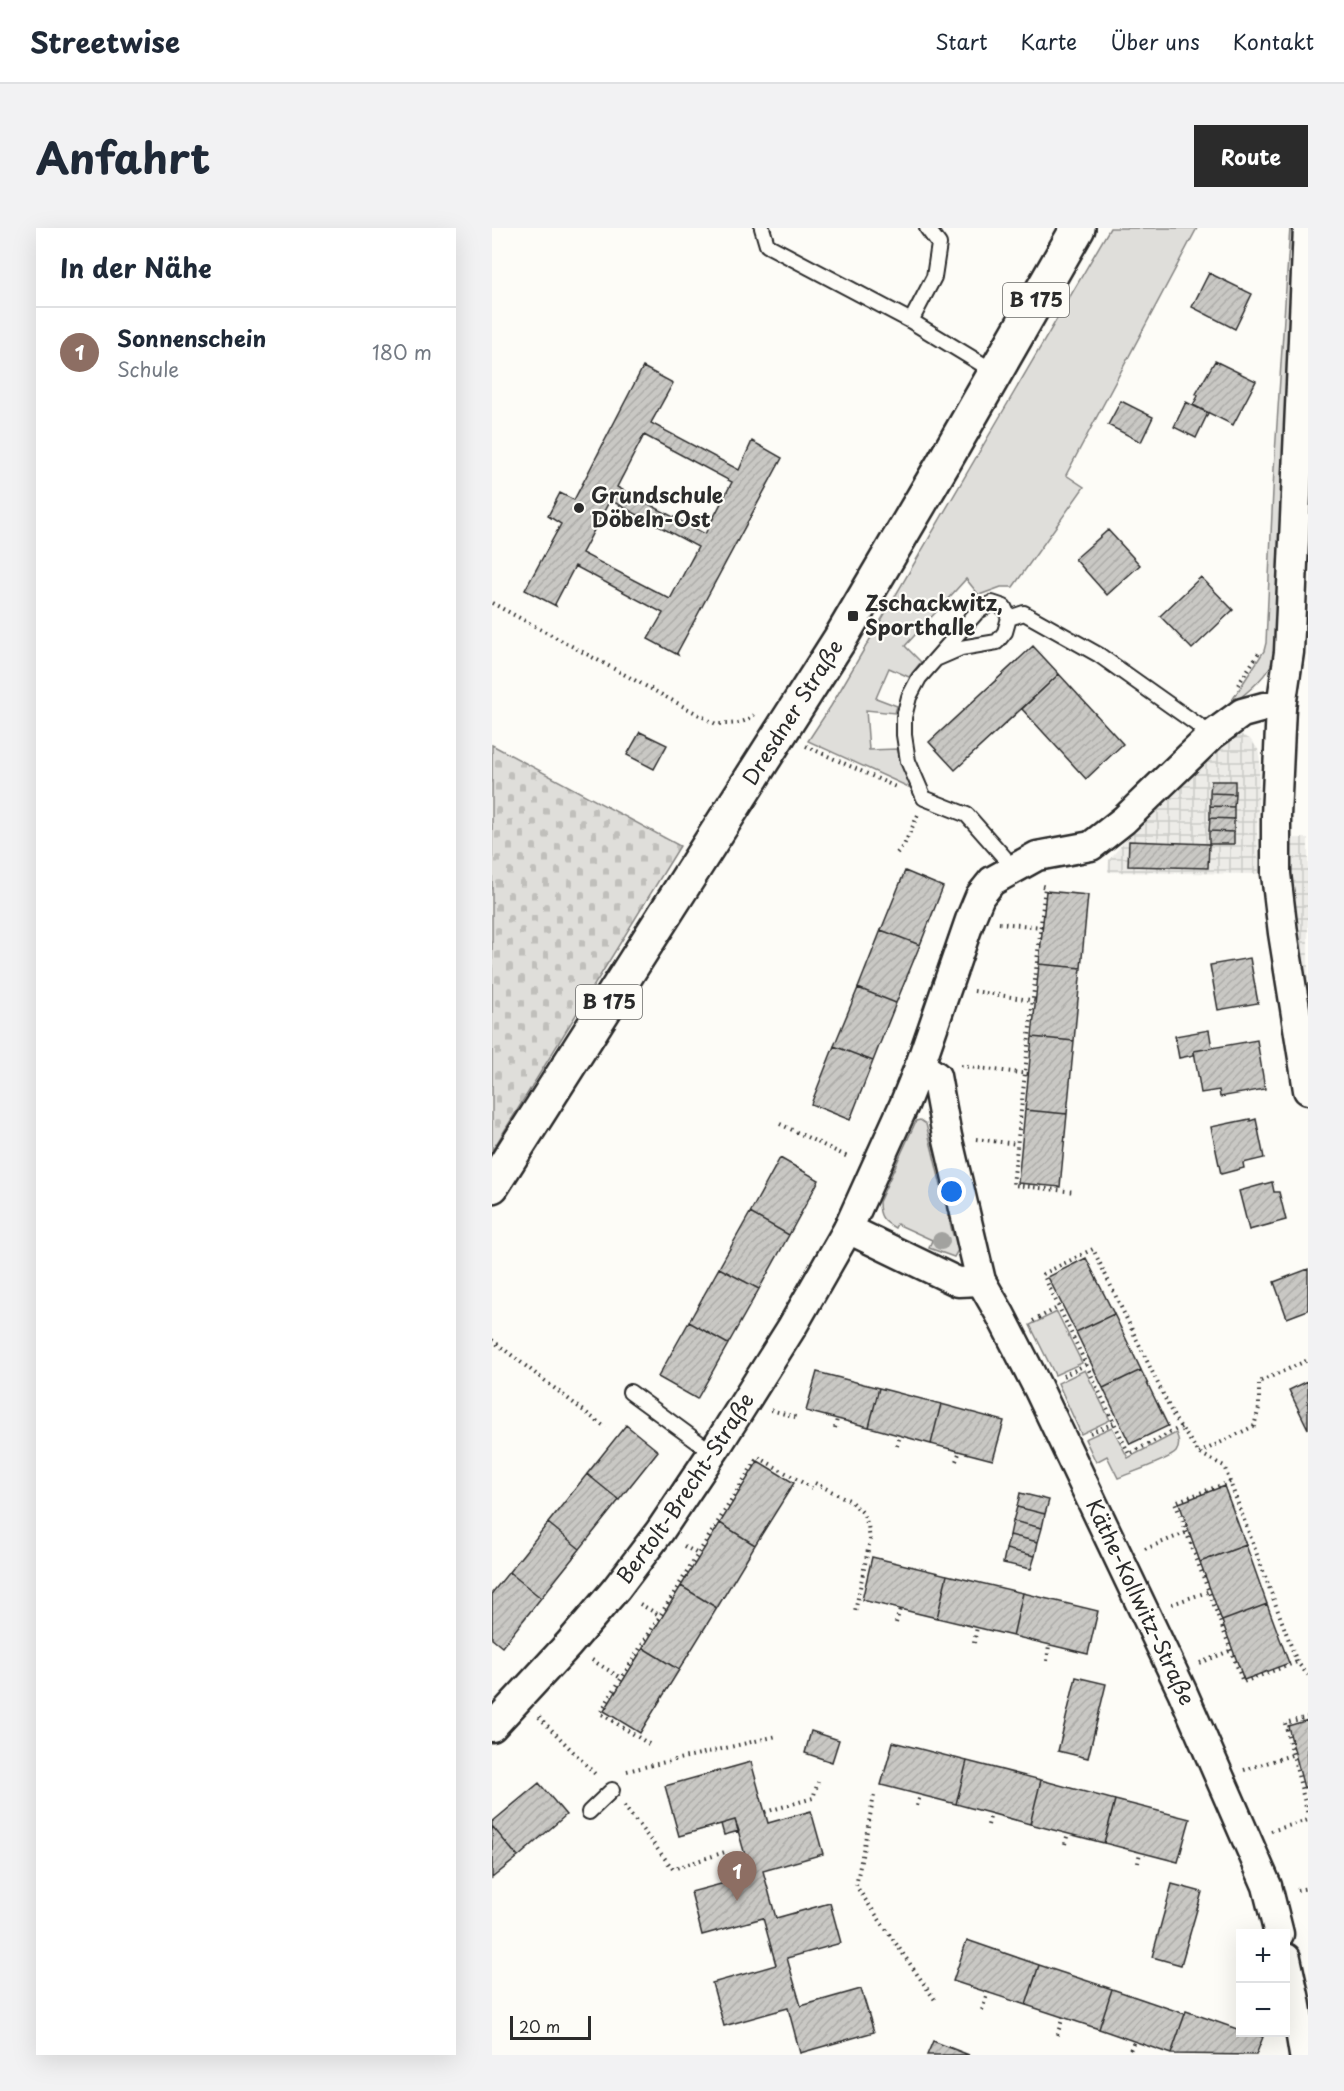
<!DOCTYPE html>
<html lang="de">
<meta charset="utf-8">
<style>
:root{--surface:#fff;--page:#f2f2f3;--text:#1f2937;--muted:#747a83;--line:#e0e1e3;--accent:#2b2b2b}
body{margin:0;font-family:"Playpen Sans",sans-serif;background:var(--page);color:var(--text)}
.controls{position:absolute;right:18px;bottom:18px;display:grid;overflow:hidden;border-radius:0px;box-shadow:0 6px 24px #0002}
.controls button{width:54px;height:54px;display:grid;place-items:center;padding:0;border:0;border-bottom:2px solid var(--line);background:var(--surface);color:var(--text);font:30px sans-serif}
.scale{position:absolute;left:18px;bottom:15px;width:81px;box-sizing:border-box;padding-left:6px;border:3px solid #2b2b2b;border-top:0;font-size:16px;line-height:21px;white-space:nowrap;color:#2b2b2b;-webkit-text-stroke:4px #fdfcf7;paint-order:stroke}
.you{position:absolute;left:460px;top:964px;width:21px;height:21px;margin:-15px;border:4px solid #fff;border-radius:50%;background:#1a73e8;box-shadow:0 0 0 9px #1a73e833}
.badge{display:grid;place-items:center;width:39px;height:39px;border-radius:50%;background:var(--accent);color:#fff;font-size:20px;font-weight:700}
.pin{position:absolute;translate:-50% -50px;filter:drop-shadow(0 2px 3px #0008)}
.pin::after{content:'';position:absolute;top:32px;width:21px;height:18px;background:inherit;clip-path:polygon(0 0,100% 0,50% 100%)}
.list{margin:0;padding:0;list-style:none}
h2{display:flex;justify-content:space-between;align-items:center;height:78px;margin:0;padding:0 24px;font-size:26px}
h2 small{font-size:20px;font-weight:400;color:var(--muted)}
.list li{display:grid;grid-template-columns:39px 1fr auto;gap:18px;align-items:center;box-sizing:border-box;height:90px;padding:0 24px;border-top:2px solid var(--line)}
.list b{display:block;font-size:22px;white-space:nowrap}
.list p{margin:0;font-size:20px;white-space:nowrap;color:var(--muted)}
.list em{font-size:20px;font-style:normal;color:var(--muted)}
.map{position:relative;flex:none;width:816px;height:1827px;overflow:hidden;border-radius:0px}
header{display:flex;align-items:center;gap:36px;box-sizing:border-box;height:84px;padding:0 30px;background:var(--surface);border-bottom:2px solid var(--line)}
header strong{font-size:28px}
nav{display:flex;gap:33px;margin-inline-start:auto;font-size:21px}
.intro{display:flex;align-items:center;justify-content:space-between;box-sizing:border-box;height:144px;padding:0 36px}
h1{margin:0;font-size:42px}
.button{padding:15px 27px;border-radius:0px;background:var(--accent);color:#fff;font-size:21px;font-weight:700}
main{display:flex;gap:36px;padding:0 36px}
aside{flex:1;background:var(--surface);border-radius:0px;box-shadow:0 6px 24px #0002}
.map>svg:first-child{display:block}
.industrial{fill:url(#industrial-grid)}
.green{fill:#dfdeda;stroke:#858482;stroke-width:1.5}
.cemetery{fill:url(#cemetery-stones);stroke:#858482;stroke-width:1.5}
.building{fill:url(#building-hatch);stroke:#2b2b2b;stroke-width:1.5;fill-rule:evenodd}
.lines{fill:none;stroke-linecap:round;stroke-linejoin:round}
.service-casing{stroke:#2b2b2b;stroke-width:18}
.minor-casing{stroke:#2b2b2b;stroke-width:33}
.primary-casing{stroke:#2b2b2b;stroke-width:38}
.path{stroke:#2b2b2b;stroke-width:4;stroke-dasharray:1.5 4.5;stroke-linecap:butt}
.service{stroke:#fdfcf7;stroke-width:14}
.minor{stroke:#fdfcf7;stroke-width:28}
.primary{stroke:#fdfcf7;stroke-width:33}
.tree{fill:#a2a29f}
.poi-dot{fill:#2b2b2b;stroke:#fdfcf7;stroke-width:2}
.labels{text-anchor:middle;stroke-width:4.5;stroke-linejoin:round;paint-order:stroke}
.shield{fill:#fdfcf7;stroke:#6a6a68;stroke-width:1.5}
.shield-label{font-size:20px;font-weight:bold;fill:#2b2b2b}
.poi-label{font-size:21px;font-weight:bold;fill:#2b2b2b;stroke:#fdfcf7;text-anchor:start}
.street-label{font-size:21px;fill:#2b2b2b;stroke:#fdfcf7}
</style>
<header>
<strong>Streetwise</strong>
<nav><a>Start</a><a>Karte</a><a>Über uns</a><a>Kontakt</a></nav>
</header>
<div class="intro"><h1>Anfahrt</h1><a class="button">Route</a></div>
<main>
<aside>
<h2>In der Nähe<small></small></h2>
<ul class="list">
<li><span class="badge" style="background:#8d6e63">1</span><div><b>Sonnenschein</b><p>Schule</p></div><em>180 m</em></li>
</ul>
</aside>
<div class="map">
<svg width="816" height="1827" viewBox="0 0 816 1827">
<defs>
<pattern id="industrial-grid" width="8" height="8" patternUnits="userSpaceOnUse" patternTransform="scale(1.5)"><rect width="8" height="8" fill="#edece8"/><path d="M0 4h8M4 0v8" fill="none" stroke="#cbcbc7"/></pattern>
<pattern id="cemetery-stones" width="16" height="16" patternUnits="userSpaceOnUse" patternTransform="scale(1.5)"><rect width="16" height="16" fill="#dfdeda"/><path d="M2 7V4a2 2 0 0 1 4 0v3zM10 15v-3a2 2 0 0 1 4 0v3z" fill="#c0bfbb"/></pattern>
<pattern id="building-hatch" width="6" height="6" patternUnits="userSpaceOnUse" patternTransform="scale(1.5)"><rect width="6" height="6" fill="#c9c8c4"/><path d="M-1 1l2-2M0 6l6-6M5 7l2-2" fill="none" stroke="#adaca9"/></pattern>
</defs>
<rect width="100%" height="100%" fill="#fdfcf7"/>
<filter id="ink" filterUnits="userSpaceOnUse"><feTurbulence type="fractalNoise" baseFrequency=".0167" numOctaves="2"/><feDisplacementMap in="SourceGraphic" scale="12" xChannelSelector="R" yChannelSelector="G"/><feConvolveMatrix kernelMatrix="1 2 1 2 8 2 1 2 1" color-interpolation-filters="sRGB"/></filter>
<g filter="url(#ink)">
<path class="industrial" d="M746,505L758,511L766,521L768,533L765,602L767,646L616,644L617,632L650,592L733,508Z
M794,610H816V788L801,702Z"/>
<path class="green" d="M618,0H705L574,247L592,259L521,359H509L487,367L474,351L413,418L429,434L417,449L397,440L384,470L405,478L403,485L374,482L377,522L405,521L419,560L316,513L339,478Z
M798,0H806L786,424C775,450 756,464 735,480L772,423L774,415L782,241Z
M428,892L434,896L461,1007L466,1011L467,1020L462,1029L437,1020L440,1012L405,996L403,1000C391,993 387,989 387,974L424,893Z
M565,1084L590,1135L563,1147L538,1097Z
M593,1142L618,1192L589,1206L566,1155Z
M620,1199L636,1230L684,1205C687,1211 688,1218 684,1224C677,1232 638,1245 626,1250L615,1228L604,1234L593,1211Z"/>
<path class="cemetery" d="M0,517L188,618L0,923Z"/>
<path class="building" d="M717,45L760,66L743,101L700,79Z
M723,133L764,153L741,197L701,177L706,168L704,166Z
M151,139L181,155L159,195L247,242L260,213L290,230L185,425L186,427L156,411L171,385L83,338L63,376L64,378L33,362L69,296L56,288L68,265L82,272ZM152,207L240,254L213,306L125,259ZM118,272L206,319L178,371L90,325Z
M629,173L661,189L649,214L616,197Z
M694,174L716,185L704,210L682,199Z
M616,302L648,337L615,367L583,331Z
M709,349L741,382L700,421L668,388Z
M541,418L567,446L463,542L437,514Z
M567,446L631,516L594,551L530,481Z
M148,504L175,517L162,541L135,527Z
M719,553H743V566L718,565Z
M718,565L743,566L742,579L718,578Z
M718,578L742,579V591L718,590Z
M718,590L742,591V604L717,603Z
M717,603L742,604V616H717Z
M637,613L717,616L716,640L636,638Z
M413,643L451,659L428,717L389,702Z
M554,663L596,667L589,740L547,736Z
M389,702L428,717L404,775L366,760Z
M758,730L766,775L726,782L718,737Z
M547,736L589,740L582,813L540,809Z
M366,760L404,775L381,833L342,818Z
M717,802L720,820L702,823V827L687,830L683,808Z
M540,809L582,813L575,886L533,882Z
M765,812L773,861L728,869L727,862L709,865L702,823Z
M342,818L381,833L358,892L319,876Z
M533,882L575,886L568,959L526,955Z
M758,891V893L764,891L772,930L751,935L752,940L729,946L719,899Z
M288,930L327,952L297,1007L258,985Z
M780,954L782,964H787L794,992L757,1002L747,963Z
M258,985L297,1007L267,1061L227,1040Z
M594,1030L622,1086L584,1104L556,1049Z
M227,1040L267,1061L236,1116L197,1094Z
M816,1041V1082L795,1090L782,1054Z
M622,1086L649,1142L611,1160L584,1104Z
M197,1094L236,1116L205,1171L166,1149Z
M649,1142L676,1198L638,1216L611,1160Z
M325,1144L387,1160L377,1199L314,1183Z
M816,1153V1201L797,1162Z
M387,1160L449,1176L439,1216L377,1199Z
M449,1176L512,1193L501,1232L439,1216Z
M134,1197L166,1223L127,1272L95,1246Z
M266,1233L302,1255L263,1317L228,1295Z
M95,1246L127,1272L88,1321L56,1295Z
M732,1258L754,1317L708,1334L687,1275Z
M528,1265L557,1272L553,1286L525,1279Z
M525,1279L553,1286L550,1300L521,1293Z
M521,1293L550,1300L546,1314L518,1307Z
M56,1295L88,1321L49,1370L17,1344Z
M228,1295L263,1317L225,1380L189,1358Z
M518,1307L546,1314L543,1328L514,1321Z
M754,1317L775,1376L730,1393L708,1334Z
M514,1321L543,1328L539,1341L511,1335Z
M380,1329L455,1347L445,1390L370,1372Z
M17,1344L49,1370L10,1419L0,1411V1365Z
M455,1347L531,1365L521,1408L445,1390Z
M189,1358L225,1380L187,1442L151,1420Z
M531,1365L606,1383L596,1426L521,1408Z
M775,1376L797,1435L752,1452L730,1393Z
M151,1420L187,1442L148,1505L112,1483Z
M584,1449L614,1456L596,1530L566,1523Z
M816,1492V1558L812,1560L796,1498Z
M319,1503L347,1512L340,1534L313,1525Z
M401,1514L475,1533L464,1576L389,1557Z
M475,1533L549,1552L538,1596L464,1576Z
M259,1534L276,1595L319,1583L331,1626L271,1643L284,1690L338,1675L349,1715L295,1730L309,1778L369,1761L382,1804L308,1825L296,1780L232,1798L220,1755L284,1737L271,1690L210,1707L199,1664L259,1648L243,1592L187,1608L173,1558Z
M549,1552L623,1572L612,1615L538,1596Z
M47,1555L74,1587L26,1629L0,1598V1594Z
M623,1572L698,1591L686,1634L612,1615Z
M243,1592L247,1603L232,1607L229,1596Z
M0,1598L26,1629L0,1650Z
M680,1656L710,1664L689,1737L660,1729Z
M475,1712L547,1737L534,1777L461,1753Z
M547,1737L620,1761L607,1801L534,1777Z
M620,1761L693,1786L679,1826L607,1801Z
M694,1783L748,1802V1804H757L771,1809L764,1827L679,1826Z
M441,1813L477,1827H435Z"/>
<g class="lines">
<g class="service-casing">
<path id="service" d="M270,0L275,17L419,93L503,144
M419,93L442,49L447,16L435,0
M517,390L532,385L607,427L720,507
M446,430L469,420L505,414L513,404L517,390L512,379L500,375L485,384L427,450L417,469L412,489V507L416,533L432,570L475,587L512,629L517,643
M138,1164L221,1225
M97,1584L120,1562"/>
</g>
<g class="minor-casing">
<g id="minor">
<path d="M816,0L797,424L789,479L784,588V646L791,705L816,862"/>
<path id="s1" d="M428,837L444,848L455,908L489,1053L508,1086L546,1160L690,1463L775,1658L787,1706"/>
<path d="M356,1001L466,1054L489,1053"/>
<path id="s2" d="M0,1499L76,1417L124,1361L168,1303L227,1215L300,1099L356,1001L412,877L428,837L478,692L488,668L500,653L545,628L599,618L632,592L720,507L750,485L772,479H789"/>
<path d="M794,1730L803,1772L812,1827"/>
</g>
</g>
<g class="primary-casing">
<g id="primary">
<path id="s3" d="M0,958L348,411L451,236L586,0"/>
</g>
</g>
<path class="path" d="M0,375L224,496C237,496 251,497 262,487
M746,457L768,423
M314,518L406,560
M405,625L412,617L426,587
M550,658L553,659L521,957L583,964
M507,695L550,699
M482,763L544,773
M469,838L537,846
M288,896L358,930
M484,911L525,916
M541,1093L567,1079
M0,1112L114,1200
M571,1148L595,1136
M279,1182L307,1190
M689,1199L637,1226L551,1046L601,1021L683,1191L707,1225L732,1238L805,1434L816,1447
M343,1200L345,1191
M598,1205L622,1195
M405,1218L408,1208
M707,1225L762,1198L767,1180V1154L816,1132
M464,1233L468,1223
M738,1254L683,1274L751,1454L805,1434
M323,1255L357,1272L370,1284L376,1297L378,1312L363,1384
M192,1318L206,1326
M653,1321L696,1304
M148,1376L167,1387
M680,1376L718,1363
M404,1395L408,1381
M482,1415L485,1399
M100,1432L129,1450
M555,1433L557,1417
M708,1435L740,1422
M47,1489L105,1548
M816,1489L793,1495L816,1587
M157,1516L108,1485L266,1229L320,1260
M752,1542L803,1526
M135,1543L285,1508
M382,1568L364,1658L443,1772
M132,1578L181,1641L236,1623
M425,1578L428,1567
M273,1584L321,1570L326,1554
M496,1597L499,1585
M779,1603L816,1592
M573,1616L576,1605
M646,1635L648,1624
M805,1662L816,1660
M490,1782L496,1764
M565,1807L571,1789
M636,1827L642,1813"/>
<use href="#service" class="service"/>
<use href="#minor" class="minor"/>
<use href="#primary" class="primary"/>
</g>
<circle class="tree" cx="449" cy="1013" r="9"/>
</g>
<g class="poi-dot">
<circle cx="87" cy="280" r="6"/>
<rect x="355" y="382" width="12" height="12" rx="3"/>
</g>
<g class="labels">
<g class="shield">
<rect x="511" y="55" width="66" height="34" rx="4.5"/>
<rect x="84" y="757" width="66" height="34" rx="4.5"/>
</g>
<g class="shield-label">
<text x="544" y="79">B 175</text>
<text x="117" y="781">B 175</text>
</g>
<g class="poi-label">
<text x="99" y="275">Grundschule<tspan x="99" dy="24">Döbeln-Ost</tspan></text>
<text x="373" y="383">Zschackwitz,<tspan x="373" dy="24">Sporthalle</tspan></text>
</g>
<g class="street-label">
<text dy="7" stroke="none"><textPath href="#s3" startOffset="561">Dresdner Straße</textPath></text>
<text dy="7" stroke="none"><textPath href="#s2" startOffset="308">Bertolt-Brecht-Straße</textPath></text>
<text dy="7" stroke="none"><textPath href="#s1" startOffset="588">Käthe-Kollwitz-Straße</textPath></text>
</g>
</g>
</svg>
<div class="controls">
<button>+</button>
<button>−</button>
</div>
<div class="scale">20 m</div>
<div class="you"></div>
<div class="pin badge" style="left:245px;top:1673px;background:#8d6e63">1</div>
</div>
</main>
